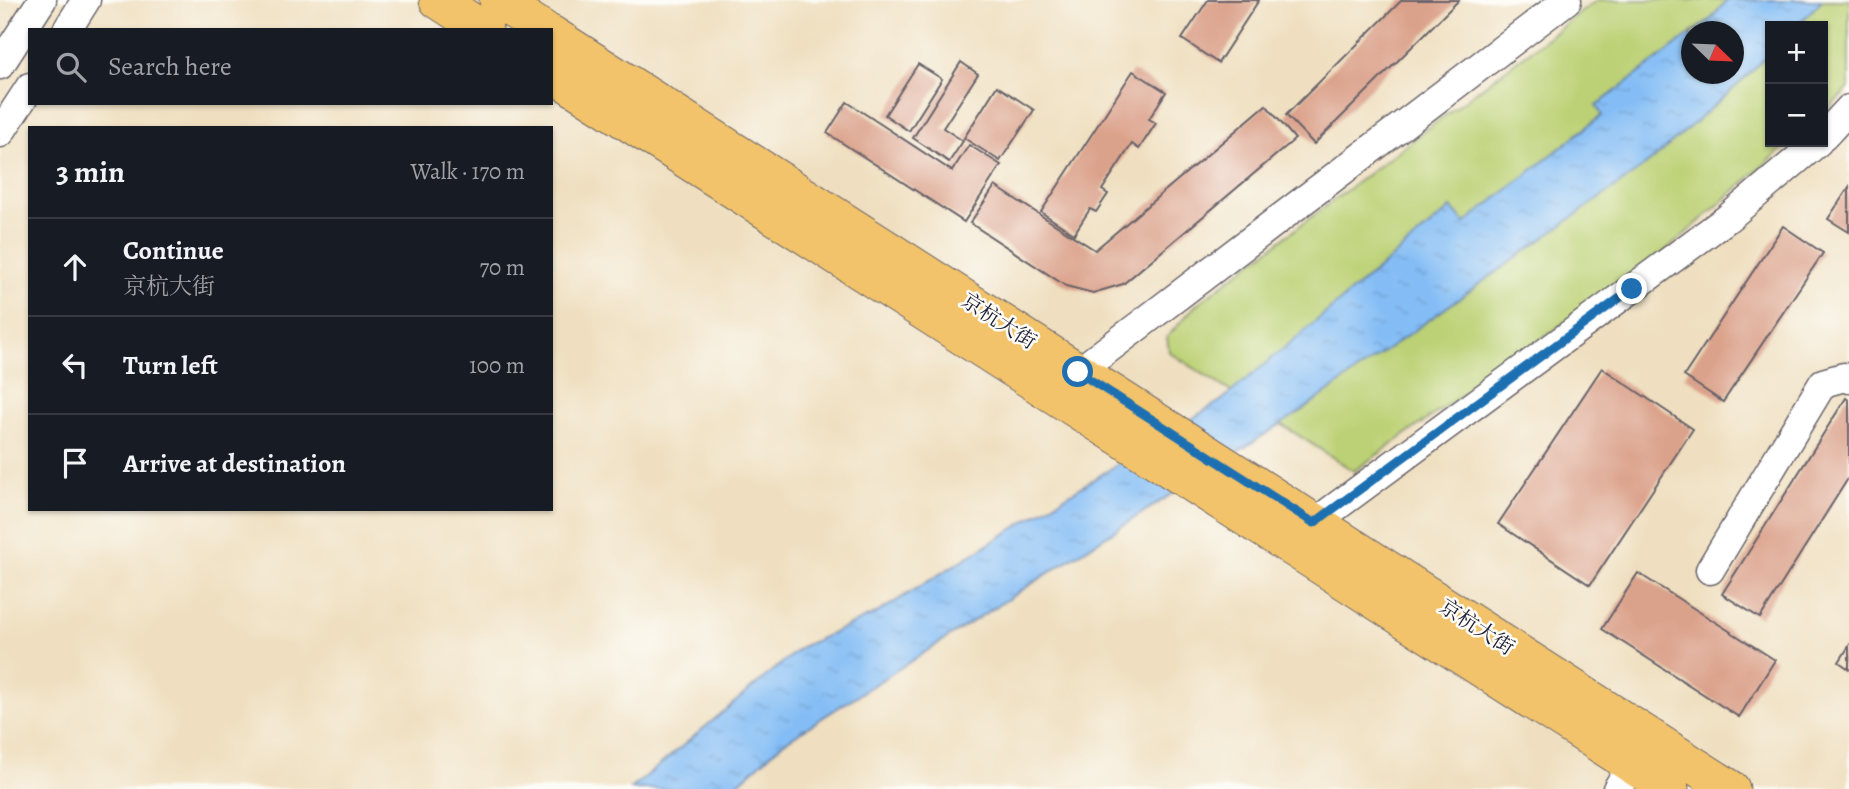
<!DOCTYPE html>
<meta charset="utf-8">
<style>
:root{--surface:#171b24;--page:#20242c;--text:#f1f3f6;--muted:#9ea1a6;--line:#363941}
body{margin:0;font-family:Alegreya,"Noto Serif SC",serif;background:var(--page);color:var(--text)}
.controls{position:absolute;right:21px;top:21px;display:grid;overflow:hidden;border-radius:0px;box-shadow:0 2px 5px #0004}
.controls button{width:63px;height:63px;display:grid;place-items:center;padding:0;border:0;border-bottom:2px solid var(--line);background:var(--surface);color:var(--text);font:35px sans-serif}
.compass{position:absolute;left:1681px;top:21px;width:63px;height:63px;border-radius:50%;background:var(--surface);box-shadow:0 2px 5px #0004;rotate:113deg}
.stop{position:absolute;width:21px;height:21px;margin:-16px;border:5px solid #1f6fb2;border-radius:50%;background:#fff}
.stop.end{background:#1f6fb2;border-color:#fff;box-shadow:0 2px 7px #0008}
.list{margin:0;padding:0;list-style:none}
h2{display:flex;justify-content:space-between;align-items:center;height:91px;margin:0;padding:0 28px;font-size:30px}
h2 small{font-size:23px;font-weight:400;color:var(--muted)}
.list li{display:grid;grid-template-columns:46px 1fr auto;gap:21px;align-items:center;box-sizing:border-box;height:98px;padding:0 28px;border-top:2px solid var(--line)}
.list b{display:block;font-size:26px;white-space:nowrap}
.list p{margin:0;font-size:23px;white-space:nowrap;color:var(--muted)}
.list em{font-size:23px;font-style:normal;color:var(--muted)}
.icon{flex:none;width:38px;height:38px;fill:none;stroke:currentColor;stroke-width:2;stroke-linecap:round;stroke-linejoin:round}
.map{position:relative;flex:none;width:1849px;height:789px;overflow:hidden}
.search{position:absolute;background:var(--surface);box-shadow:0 2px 5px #0004;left:28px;top:28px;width:525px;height:77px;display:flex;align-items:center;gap:18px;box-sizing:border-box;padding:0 24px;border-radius:0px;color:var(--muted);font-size:26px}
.panel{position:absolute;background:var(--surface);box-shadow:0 2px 5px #0004;left:28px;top:126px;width:525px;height:385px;border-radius:0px}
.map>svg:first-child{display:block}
.green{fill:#bcd175;stroke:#6f7a58;stroke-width:2;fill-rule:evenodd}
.water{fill:url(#water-ripples);stroke:#537098;stroke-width:2}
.building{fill:#dba28b}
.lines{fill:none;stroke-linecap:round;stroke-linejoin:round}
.minor-casing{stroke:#6a646a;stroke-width:31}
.major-casing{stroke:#6a646a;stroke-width:39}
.minor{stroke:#fff;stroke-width:28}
.major{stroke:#f2c36a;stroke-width:37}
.route{stroke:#1f6fb2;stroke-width:9}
.labels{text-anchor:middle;stroke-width:5;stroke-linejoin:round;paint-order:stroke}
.street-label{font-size:21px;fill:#22223b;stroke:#fdfcf7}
</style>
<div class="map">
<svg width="1849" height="789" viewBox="0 0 1849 789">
<defs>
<pattern id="water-ripples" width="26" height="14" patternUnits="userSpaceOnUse" patternTransform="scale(1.75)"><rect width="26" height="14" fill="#84bdf5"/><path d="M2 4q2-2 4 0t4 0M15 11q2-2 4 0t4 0" fill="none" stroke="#72a2d3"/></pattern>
</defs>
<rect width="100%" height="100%" fill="#fdfcf7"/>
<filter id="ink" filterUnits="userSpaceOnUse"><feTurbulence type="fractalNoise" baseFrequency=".0143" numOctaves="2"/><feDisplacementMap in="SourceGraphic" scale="14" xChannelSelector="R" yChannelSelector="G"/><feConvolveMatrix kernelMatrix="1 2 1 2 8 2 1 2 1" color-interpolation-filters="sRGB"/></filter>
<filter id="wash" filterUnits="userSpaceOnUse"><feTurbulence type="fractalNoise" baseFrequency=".00686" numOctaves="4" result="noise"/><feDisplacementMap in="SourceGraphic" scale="28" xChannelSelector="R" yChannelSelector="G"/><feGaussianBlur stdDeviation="1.57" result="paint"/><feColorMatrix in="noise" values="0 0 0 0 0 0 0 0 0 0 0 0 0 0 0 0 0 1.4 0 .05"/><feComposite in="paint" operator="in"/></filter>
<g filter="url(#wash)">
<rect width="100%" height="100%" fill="#efdfc0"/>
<path class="green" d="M1597,0H1849V88L1823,114V26H1770V142H1790L1662,254L1354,471L1169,352L1167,337L1197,304ZM1692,32H1734V74H1692Z"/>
<path class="water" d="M1727,0H1822L1797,26H1770V53L1742,81L1649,163L1300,412L783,743L732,789H631L801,647L875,614L1222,400L1451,208L1465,223L1602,115L1596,106L1691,34L1692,74H1734V32L1695,31L1710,20Z"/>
<g id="blocks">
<path class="building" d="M1208,0H1259L1218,63L1182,39Z
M1402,0H1459L1314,144L1286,115Z
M961,62L978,74L943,128L963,141L949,162L913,138Z
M918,64L942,79L909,131L885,115Z
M1133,71L1166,92L1149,119L1156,123L1139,149L1132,144L1102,190L1108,194L1096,212L1090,209L1074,234L1041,212Z
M997,86L1034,110L1000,161L964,138Z
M847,102L952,171L969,145L1001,165L964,222L827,133Z
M1266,105L1295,139L1123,284L1093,293L1066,286L970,223L995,186L1095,250Z
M1849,187V232L1828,219Z
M1783,226L1823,253L1723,402L1684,376Z
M1602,368L1693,429L1590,585L1498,524Z
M1846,398L1849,400V477L1760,618L1722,594Z
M1638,573L1775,660L1739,717L1602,629Z
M1849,646V669L1839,662Z"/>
</g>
</g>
<g filter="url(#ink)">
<use href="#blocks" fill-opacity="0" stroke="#6a646a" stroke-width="2"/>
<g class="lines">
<g class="minor-casing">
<path id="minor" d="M67,30L86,0
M0,65L42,0
M0,133L30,87
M1823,137L1849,109
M1078,372L1567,0
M1314,523L1728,218L1818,142
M1710,570L1823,383L1844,377L1849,379
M1617,789L1632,765"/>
</g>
<g class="major-casing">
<path id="major" d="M438,0L484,30
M498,0L544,30
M551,34L1731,789
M551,73L1670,789"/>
</g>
<use href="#minor" class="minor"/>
<use href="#major" class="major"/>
</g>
</g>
<g class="lines" filter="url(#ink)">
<path class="route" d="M1078,372L1314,523L1632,289"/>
</g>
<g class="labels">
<g class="street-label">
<text transform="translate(999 321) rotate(33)" y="7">京杭大街</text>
<text transform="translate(1477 627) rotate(33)" y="7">京杭大街</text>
</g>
</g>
</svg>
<div class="controls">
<button>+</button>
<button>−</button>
</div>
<svg class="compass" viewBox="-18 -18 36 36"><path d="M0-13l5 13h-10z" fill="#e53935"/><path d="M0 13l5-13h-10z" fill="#9ea1a6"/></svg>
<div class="stop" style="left:1078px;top:372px"></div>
<div class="stop end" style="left:1632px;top:289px"></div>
<div class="search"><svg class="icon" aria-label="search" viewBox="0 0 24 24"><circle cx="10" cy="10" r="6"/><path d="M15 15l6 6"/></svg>Search here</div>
<section class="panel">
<h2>3 min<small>Walk · 170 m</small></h2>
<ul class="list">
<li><svg class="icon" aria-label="ahead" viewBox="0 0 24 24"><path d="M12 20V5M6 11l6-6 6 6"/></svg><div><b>Continue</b><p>京杭大街</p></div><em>70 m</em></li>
<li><svg class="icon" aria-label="left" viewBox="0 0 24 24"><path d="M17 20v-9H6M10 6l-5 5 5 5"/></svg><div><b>Turn left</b></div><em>100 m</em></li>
<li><svg class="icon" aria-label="arrive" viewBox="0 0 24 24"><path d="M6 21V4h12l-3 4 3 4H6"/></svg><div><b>Arrive at destination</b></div></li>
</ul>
</section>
</div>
